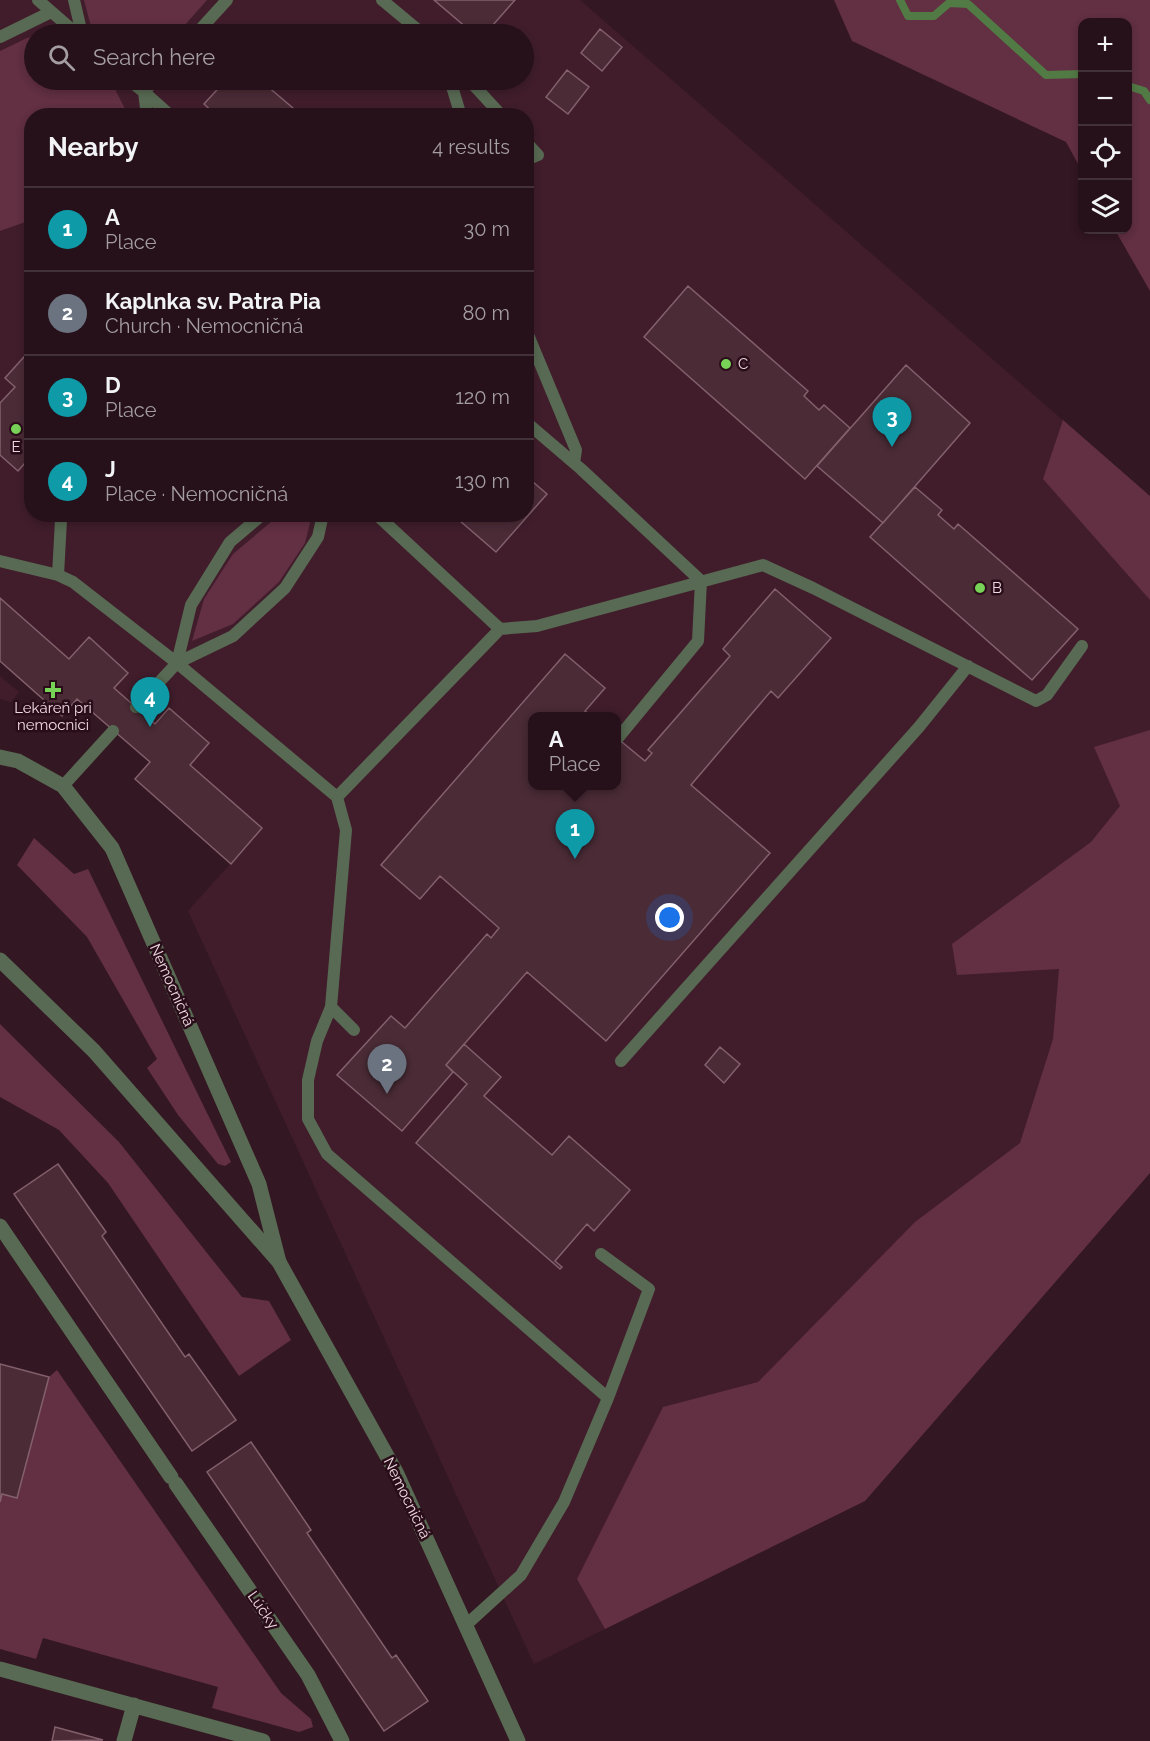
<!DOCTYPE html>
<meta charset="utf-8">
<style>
:root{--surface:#26111a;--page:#2e1a23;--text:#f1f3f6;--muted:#a49da2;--line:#423139;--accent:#8c9099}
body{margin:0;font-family:Raleway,sans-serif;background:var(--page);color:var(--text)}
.controls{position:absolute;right:18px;top:18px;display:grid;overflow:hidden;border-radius:12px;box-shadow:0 3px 9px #0003}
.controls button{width:54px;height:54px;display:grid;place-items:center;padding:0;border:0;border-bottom:2px solid var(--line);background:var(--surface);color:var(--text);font:30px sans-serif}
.you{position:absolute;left:670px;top:918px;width:21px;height:21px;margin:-15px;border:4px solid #fff;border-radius:50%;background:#1a73e8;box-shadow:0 0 0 9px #1a73e833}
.badge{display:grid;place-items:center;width:39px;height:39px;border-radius:50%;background:var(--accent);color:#fff;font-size:20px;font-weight:700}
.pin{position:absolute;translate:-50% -50px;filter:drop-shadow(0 2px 3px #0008)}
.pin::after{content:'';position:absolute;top:32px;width:21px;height:18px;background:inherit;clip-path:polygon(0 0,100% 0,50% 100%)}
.popup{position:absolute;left:528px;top:712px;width:93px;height:78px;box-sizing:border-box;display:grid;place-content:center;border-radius:12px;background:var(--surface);filter:drop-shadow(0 2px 4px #0005);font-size:20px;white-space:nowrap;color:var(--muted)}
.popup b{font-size:22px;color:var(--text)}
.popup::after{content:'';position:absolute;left:50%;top:100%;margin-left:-12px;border:12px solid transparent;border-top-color:var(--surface)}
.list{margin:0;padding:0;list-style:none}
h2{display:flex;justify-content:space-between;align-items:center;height:78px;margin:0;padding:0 24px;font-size:26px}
h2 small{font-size:20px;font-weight:400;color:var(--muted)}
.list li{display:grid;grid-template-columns:39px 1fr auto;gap:18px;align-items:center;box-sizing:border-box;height:84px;padding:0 24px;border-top:2px solid var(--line)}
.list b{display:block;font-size:22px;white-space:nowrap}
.list p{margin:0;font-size:20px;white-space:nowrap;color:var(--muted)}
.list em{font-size:20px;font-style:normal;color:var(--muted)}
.icon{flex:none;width:33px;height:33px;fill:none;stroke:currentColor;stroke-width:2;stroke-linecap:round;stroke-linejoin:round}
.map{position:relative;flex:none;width:1150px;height:1741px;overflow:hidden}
.search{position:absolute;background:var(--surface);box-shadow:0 3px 9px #0003;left:24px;top:24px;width:510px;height:66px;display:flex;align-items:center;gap:15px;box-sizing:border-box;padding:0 21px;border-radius:33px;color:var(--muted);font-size:22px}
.panel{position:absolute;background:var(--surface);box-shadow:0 3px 9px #0003;left:24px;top:108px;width:510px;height:414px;border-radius:24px}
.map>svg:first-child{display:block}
.built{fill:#411d2c;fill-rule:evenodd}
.green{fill:#622f43}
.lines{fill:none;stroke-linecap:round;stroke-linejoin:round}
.stream{stroke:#527a45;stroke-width:8}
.building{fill:#4a2b36;stroke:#83606c;stroke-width:1.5}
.service{stroke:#586a53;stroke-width:12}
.minor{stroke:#586a53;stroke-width:15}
.tertiary{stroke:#586a53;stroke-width:15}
.poi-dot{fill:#78d258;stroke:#290d19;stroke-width:2}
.labels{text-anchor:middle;stroke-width:5;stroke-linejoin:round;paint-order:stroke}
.poi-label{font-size:15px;fill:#efdae1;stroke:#290d19;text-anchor:start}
.street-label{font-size:15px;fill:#efdae1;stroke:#290d19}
</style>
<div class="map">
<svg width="1150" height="1741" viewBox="0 0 1150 1741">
<rect width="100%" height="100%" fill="#331722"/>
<path class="built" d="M0,0H580L1150,496V1173L865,1501L534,1664L188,911L230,864L135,779L149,762L77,699L62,716L0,661ZM34,34H524V80H34ZM32,116H526V514H32ZM533,716H617V786H533Z
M0,676L19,692L11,702L0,699Z"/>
<path class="green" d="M84,0H207L177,34H93Z
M834,0H1150V291L1115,230H1128V22H1082V171L1066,142L852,41Z
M34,37V80H107L114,87L128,115L32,116L31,220L0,231V51L27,38Z
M1063,420L1150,496V600L1043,479Z
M282,515H312L305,543L279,582L233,624L192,641L204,599L233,554L271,522Z
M1150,730V1173L865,1501L605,1629L577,1579L663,1407L758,1382L915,1222L1020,1143L1053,1039L1059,969L957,975L952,944L1091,842L1120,806L1094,747Z
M34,838L74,874L88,869L231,1162L225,1166L218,1164L178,1115L147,1068L157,1059L87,937L17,865Z
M0,1024L119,1142L242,1297L269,1301L291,1340L239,1376L108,1183L59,1130L0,1097Z
M57,1370L281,1693L311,1719L313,1727L299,1732L212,1708L218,1687L43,1638L36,1659L0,1649V1502L2,1494L17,1497L49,1377Z"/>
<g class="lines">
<path class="stream" d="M900,0L908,16H934L949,3L968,4L1046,75L1082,74
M1128,86L1144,91L1150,100"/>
</g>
<path class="building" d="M434,0H515L485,34H474Z
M600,29L622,47L602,71L581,53Z
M567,70L589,87L568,114L546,97Z
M226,80H260L300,114L217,116L204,104Z
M688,286L808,391L804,396L819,410L824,405L850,428L805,479L644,337Z
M32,348V455L18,471L0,455V403L15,387L5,378Z
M906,365L970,423L883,523L817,466Z
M526,476L547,494L496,552L452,514H526Z
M915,487L942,510L938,515L954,529L958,524L1078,629L1032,680L870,537Z
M775,589L831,638L778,698L771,691L691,785L770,853L606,1041L527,972L446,1065L453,1072L402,1131L337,1075L391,1016L405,1028L487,934L491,938L499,928L440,876L420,899L381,865L565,654L605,688L585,711L592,716H533V786H617V738L645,761L652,753L648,750L730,656L723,649Z
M0,598L69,659L89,637L128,673L114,688L155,724L169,708L209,743L190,765L262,828L231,864L135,779L150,762L77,699L62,716L0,661Z
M464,1044L501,1077L484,1096L552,1155L569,1136L630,1190L594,1231L587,1224L555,1261L562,1267L560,1269L416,1143L467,1084L446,1065Z
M720,1047L740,1064L724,1083L705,1065Z
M58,1164L106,1232L102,1236L185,1357L189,1354L236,1420L192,1451L14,1194Z
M0,1364L49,1377L17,1498L2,1494L0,1502Z
M251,1442L311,1530L307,1533L392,1658L396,1655L428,1701L384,1731L207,1472Z
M55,1727L103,1740L52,1741Z"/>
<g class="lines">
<path class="service" d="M38,0L77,34
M74,0L82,34
M382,0L423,34
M196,34L227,0
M0,37L51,12
M129,80L144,92L147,116
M155,80L144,92L171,116
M450,80L461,116
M469,80L502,116
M526,142L538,155L526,160
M526,334L529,337L576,450L574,463
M526,422L581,469L701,581L698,641L618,738
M376,514L500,629
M0,561L58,575L73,582L177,663L337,797L346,830L331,1007L354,1030
M58,575L61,520
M177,663L191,605L230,542L263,514
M136,707L177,663L233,636L285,588L318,537L323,514
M63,786L113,731
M337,797L500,629L537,626L763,565L813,588L1036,701L1047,695L1082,646
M331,1007L317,1041L308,1080V1119L327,1154L608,1398
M621,1061L919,727L968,666
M466,1625L521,1575L564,1502L608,1398L649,1289L601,1254"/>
<path class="minor" d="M0,757L18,761L63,786L112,848L259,1184L279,1262
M0,1226L171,1477
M176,1484L308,1675L342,1741
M0,1669L263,1741
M124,1741L134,1705"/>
<path class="tertiary" d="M0,960L94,1051L279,1262L397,1474L518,1741"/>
</g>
<g class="poi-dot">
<circle cx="726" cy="364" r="6"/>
<circle cx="16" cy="429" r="6"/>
<circle cx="980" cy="588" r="6"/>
<path d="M50 681h6v6h6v6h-6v6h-6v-6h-6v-6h6z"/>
</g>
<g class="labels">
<g class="poi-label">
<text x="738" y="369">C</text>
<text x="16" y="452" text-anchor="middle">E</text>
<text x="992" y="593">B</text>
<text x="53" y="713" text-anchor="middle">Lekáreň pri<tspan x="53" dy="17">nemocnici</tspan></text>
</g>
<g class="street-label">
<text transform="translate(172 985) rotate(66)" y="5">Nemocničná</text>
<text transform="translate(407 1498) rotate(64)" y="5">Nemocničná</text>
<text transform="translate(263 1610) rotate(55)" y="5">Lúčky</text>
</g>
</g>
</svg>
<div class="controls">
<button>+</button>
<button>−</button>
<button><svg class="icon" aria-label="locate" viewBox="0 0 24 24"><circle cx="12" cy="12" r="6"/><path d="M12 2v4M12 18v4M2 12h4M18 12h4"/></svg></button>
<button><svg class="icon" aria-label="layers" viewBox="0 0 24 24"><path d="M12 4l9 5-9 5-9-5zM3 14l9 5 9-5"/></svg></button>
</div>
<div class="you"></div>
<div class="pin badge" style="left:575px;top:859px;background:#0f9aa8">1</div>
<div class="popup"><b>A</b>Place</div>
<div class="pin badge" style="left:387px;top:1094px;background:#6b7280">2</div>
<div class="pin badge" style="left:892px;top:447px;background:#0f9aa8">3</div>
<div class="pin badge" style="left:150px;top:727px;background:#0f9aa8">4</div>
<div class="search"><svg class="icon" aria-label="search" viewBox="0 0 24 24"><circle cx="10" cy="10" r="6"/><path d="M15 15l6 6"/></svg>Search here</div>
<section class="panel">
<h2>Nearby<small>4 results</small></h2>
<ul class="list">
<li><span class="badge" style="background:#0f9aa8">1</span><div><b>A</b><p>Place</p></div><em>30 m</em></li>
<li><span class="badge" style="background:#6b7280">2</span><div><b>Kaplnka sv. Patra Pia</b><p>Church · Nemocničná</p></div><em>80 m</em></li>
<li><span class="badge" style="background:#0f9aa8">3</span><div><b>D</b><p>Place</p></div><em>120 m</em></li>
<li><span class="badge" style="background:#0f9aa8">4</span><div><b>J</b><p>Place · Nemocničná</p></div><em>130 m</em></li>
</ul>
</section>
</div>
